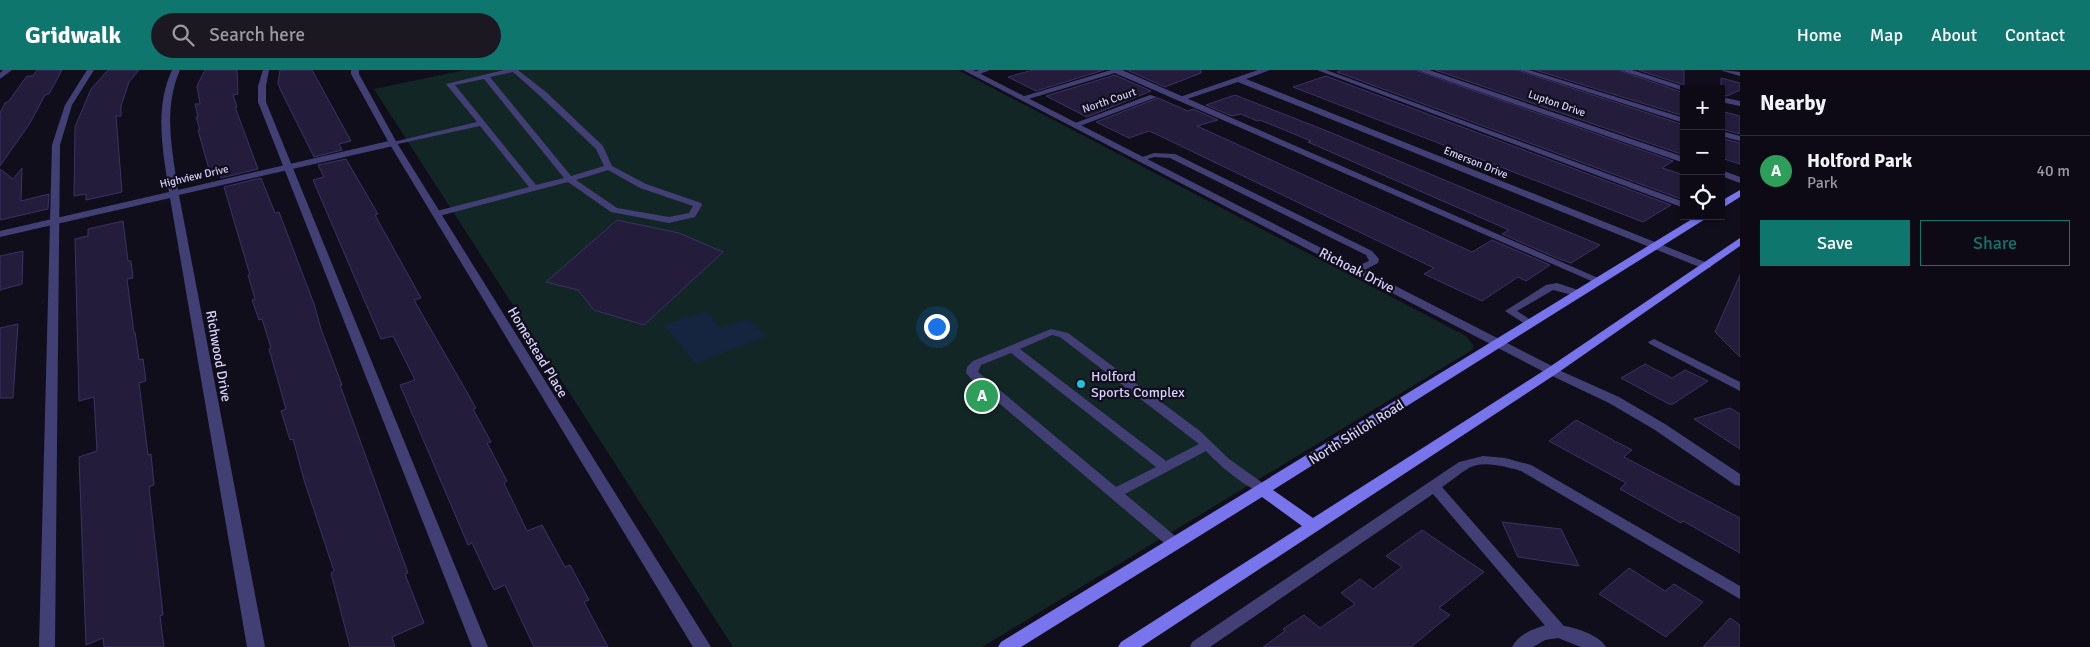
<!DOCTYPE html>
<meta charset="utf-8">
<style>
:root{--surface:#0d0a15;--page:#1b1822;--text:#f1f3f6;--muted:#9a9aa0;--line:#2d2b34;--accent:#0f766e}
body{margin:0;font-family:Signika,sans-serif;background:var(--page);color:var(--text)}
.controls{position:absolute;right:15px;top:15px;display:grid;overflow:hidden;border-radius:0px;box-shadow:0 1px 4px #0004}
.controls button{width:45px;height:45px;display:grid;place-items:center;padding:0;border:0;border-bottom:1px solid var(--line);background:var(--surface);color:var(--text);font:25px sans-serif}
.you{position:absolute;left:936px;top:256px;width:18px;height:18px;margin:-12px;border:4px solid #fff;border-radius:50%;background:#1a73e8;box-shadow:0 0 0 8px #1a73e833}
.badge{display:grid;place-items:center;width:32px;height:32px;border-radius:50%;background:var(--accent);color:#fff;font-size:16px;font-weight:700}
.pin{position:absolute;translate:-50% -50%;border:2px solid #fff;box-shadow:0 1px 5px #0006}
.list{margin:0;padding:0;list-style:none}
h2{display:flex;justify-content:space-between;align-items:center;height:65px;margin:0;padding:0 20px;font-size:21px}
h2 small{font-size:16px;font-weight:400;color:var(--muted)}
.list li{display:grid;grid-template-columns:32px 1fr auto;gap:15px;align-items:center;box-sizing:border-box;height:70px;padding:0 20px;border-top:1px solid var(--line)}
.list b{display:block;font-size:19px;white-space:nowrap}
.list p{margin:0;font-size:16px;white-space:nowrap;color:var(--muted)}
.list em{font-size:16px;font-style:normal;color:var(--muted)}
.actions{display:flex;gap:10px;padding:15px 20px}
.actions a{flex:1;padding:11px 0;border:1px solid var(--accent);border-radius:0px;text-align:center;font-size:18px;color:var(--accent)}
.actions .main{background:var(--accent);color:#fff}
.icon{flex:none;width:28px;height:28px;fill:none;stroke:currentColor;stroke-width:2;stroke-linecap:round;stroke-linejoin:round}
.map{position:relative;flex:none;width:1740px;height:577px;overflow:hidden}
header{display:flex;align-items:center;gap:30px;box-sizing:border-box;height:70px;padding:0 25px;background:var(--accent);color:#fff}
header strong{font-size:24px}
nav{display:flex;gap:28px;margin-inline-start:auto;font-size:18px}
.search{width:350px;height:45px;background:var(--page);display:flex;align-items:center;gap:12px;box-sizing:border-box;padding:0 18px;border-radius:28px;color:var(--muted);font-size:19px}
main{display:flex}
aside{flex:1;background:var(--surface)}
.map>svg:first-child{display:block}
.green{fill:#122625}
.water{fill:#152540}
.building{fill:#231d3b;stroke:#3c3264}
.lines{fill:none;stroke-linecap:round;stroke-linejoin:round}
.service{fill:#423f75;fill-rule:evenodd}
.minor{fill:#423f75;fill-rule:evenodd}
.tertiary{fill:#423f75;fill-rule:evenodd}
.secondary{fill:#7874ec;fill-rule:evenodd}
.poi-dot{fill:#1dc3d8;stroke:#110e1c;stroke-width:2}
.labels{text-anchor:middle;stroke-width:4.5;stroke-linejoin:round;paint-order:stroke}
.far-street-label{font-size:11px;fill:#d5d0f9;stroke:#110e1c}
.street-label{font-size:14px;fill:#d5d0f9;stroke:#110e1c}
.poi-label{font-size:14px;fill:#d5d0f9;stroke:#110e1c;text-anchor:start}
</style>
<header>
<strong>Gridwalk</strong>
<div class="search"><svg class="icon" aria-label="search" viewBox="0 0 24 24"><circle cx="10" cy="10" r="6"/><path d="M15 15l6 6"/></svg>Search here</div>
<nav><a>Home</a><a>Map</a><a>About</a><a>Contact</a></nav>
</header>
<main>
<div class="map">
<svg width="1740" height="577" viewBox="0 0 1740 577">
<rect width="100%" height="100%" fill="#110e1c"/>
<path class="green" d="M465,0H958L1466,266L1474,276L1472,280L982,577H733L374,19Z"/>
<path class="water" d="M705,241L720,258L748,249L766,267L695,293L664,255Z"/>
<path class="building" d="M37,0H62L49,24L45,25L30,53L0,96V43L5,33L8,32L27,6H33Z
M108,0H139L129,12L121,36V46H116L122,122L86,130V124L74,126L75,57L91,19Z
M205,0H237L238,24L233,25L237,37H235L258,99L221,108L219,101L210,103L198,60H200L196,47H198L195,34H200L197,16Z
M280,0H312L351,71L339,74L342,80L314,87L281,21L278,13Z
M1033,0H1104L1036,21L1008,7Z
M1127,0H1201V3L1165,17Z
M1342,0H1415L1673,91L1662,98L1684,105V128L1681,129L1337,2Z
M1435,0H1517L1684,55V85Z
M1535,0H1618L1684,23V46Z
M1638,0H1684V15Z
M1115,5L1151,21L1087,47L1046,26Z
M1326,6L1671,135L1643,152L1293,17Z
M1721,8L1740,13V20L1727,26L1721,25Z
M1235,25L1332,63L1600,175L1571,193L1559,189L1502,164L1509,160L1308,72L1311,71L1260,50L1257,51L1241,44L1232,46L1206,35Z
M1158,28L1188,41L1193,39L1218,50L1197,56L1472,182L1492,170L1550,195L1526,211L1518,207L1482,231L1424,204L1434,198L1156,64L1149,61L1129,68L1096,52Z
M1721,41L1740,46V64L1721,59Z
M1721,68L1740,73V94L1721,88Z
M346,89L378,144L375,145L421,228L414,230L476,338L473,339L491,372L487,373L507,411L504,413L527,461L542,455L565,497L570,495L589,530L584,532L608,577H534L505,515L494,520L472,473L468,475L400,315L415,310L393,266L381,269L313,110L324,107L318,95Z
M22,98L21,131L49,124L48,139L0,150V99L13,109Z
M261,108L275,143L279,142L314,234L321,259L342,315H340L408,503L405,504L424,553L392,567L395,577H350L331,503L334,501L304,410L293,369L290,370L281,341L286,339L269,279L271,278L262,249L259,250L252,230L255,229L248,205H250L224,117Z
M617,150L679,163L723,182L644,255L594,240L578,220L546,212Z
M123,151L128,191H131L133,208L127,209L134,263L135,262L139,290L143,289L146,311L139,313L148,385L151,384L154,415L149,417L163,545L160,546L164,577H104L103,568L86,575L79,387L97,381L94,327L79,331L75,169L88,166V159Z
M23,181L22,214L0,220V186Z
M1740,205V287L1715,262Z
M18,254L13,328H0V258Z
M1645,294L1672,308L1685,300L1708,311L1673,334H1669L1621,308Z
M1730,338L1740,344V379L1694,349Z
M1576,350L1613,370L1614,372H1617L1632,380L1624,387L1740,448V483L1683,451L1681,453L1620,419L1626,413L1549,371Z
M1502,452L1561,459L1579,496L1518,487Z
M1422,460L1484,502L1439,538L1450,545L1411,577H1263L1285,561L1283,559L1304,545L1320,558L1355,534L1341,523L1360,509L1373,519L1402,497L1386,486Z
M1629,498L1665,521L1674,514L1703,532L1666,567L1599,524Z
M1730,548L1740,555V577H1703Z"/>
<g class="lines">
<path class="service" d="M87,0H94L72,35L60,75L55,577H39L52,75L65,35Z
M263,0H269L266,16V32L488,577H472L258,32V16Z
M504,0H518L546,22L603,76L612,96L646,114L701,133L702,135L695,147L669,153L611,142L568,112L439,146H433V142L529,117L480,56L393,75L389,73L477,52L446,14ZM513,2L540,26L596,79L604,96L571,106L490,7ZM484,9L564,108L536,115L455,15ZM608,100L640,118L693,136L689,143L669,147L617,138L576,110Z
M1111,0H1122L1605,211L1600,214L1596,213L1115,3L1025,30L1018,28Z
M1317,0H1326L1684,132V138Z
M1519,0H1529L1684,48V53Z
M1722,0L1740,2V6L1723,1Z
M1721,61L1740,66V71L1721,66Z
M1154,83L1175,84L1372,181L1379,189L1378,193L1361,202H1353L1352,200L1353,198L1369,191L1366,185L1170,88L1154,87L1141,91L1137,89Z
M1557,213L1584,222L1585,224L1580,227L1553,220L1517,241L1534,252L1535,254L1530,257L1505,241L1546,215Z
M1051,259L1068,263L1200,361L1229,389L1267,416L1269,419L1267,422C1253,426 1216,392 1206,381L1125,424L1180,470L1182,474L1180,478L1175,479L1170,478L974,312L966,303L967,297L973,291ZM1052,265L1060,267L1199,374L1166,391L1020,279ZM1011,283L1156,397L1116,417L978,302L981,295Z
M1654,269L1740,312V321L1650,274L1648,272Z
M1483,386L1505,388L1531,395L1740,516V529L1521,401C1506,397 1484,390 1469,398C1460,403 1451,411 1442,417L1563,555L1566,560L1563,565L1558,566L1553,565L1433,424L1210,577H1190L1192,572L1459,392Z"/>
<path class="minor" d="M3,0H12L0,9V3Z
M172,0H180C163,39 172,79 178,120L393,70L397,73L393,76L179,125L265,577H247L170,128L0,167V161L169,122C163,81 154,39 172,0Z
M979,0H990L975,6L971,4Z
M1258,0H1270L1246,9L1710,194L1711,196L1710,198H1702L1238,12L1184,30L1177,28Z
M1417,0H1429L1684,87V93Z
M1620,0H1632L1691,19H1684V21Z
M1150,25L1157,27L1077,57L1070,55Z
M1721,27L1740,31V36L1721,32Z
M1721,100L1740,107V113L1721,106Z
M1552,297L1619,327L1665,354L1740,404V416L1735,415L1655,360L1609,333L1548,304L1546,301L1548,298Z
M1549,554C1564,554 1599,563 1606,577H1581L1558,568L1545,570L1533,577H1512C1519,563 1536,558 1549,554Z"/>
<path class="tertiary" d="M351,0H359V4L397,73L711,577H693L389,73L351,4Z
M963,0H973L1556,298L1558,301L1552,305L1548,304Z"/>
<path class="secondary" d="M1740,120V127L1721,139V131Z
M1697,146H1710L1273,420L1313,448L1548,298L1740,168V176L1556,304L1141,577H1118L1121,572L1302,456L1262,427L1021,577H998L1001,572Z"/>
</g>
<circle class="poi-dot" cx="1081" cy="314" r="5"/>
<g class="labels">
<g class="far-street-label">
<text transform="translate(1109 30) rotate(-19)" y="4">North Court</text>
<text transform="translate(1557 33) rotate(19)" y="4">Lupton Drive</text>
<text transform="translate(1476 92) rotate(22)" y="4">Emerson Drive</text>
<text transform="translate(194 106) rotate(-13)" y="4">Highview Drive</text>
</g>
<g class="street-label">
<text transform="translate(1357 200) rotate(27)" y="5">Richoak Drive</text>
<text transform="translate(538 282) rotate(59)" y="5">Homestead Place</text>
<text transform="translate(219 286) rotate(80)" y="5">Richwood Drive</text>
<text transform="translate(1356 362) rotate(-32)" y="5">North Shiloh Road</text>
</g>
<g class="poi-label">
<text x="1091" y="311">Holford<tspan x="1091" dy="16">Sports Complex</tspan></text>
</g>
</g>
</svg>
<div class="controls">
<button>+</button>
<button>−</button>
<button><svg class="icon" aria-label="locate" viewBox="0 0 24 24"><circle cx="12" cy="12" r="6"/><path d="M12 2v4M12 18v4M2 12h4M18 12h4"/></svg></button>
</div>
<div class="you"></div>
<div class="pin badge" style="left:982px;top:326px;background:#2e9e5b">A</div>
</div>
<aside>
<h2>Nearby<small></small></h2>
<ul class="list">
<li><span class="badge" style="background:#2e9e5b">A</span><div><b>Holford Park</b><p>Park</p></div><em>40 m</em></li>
</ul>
<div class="actions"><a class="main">Save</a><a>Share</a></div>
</aside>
</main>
